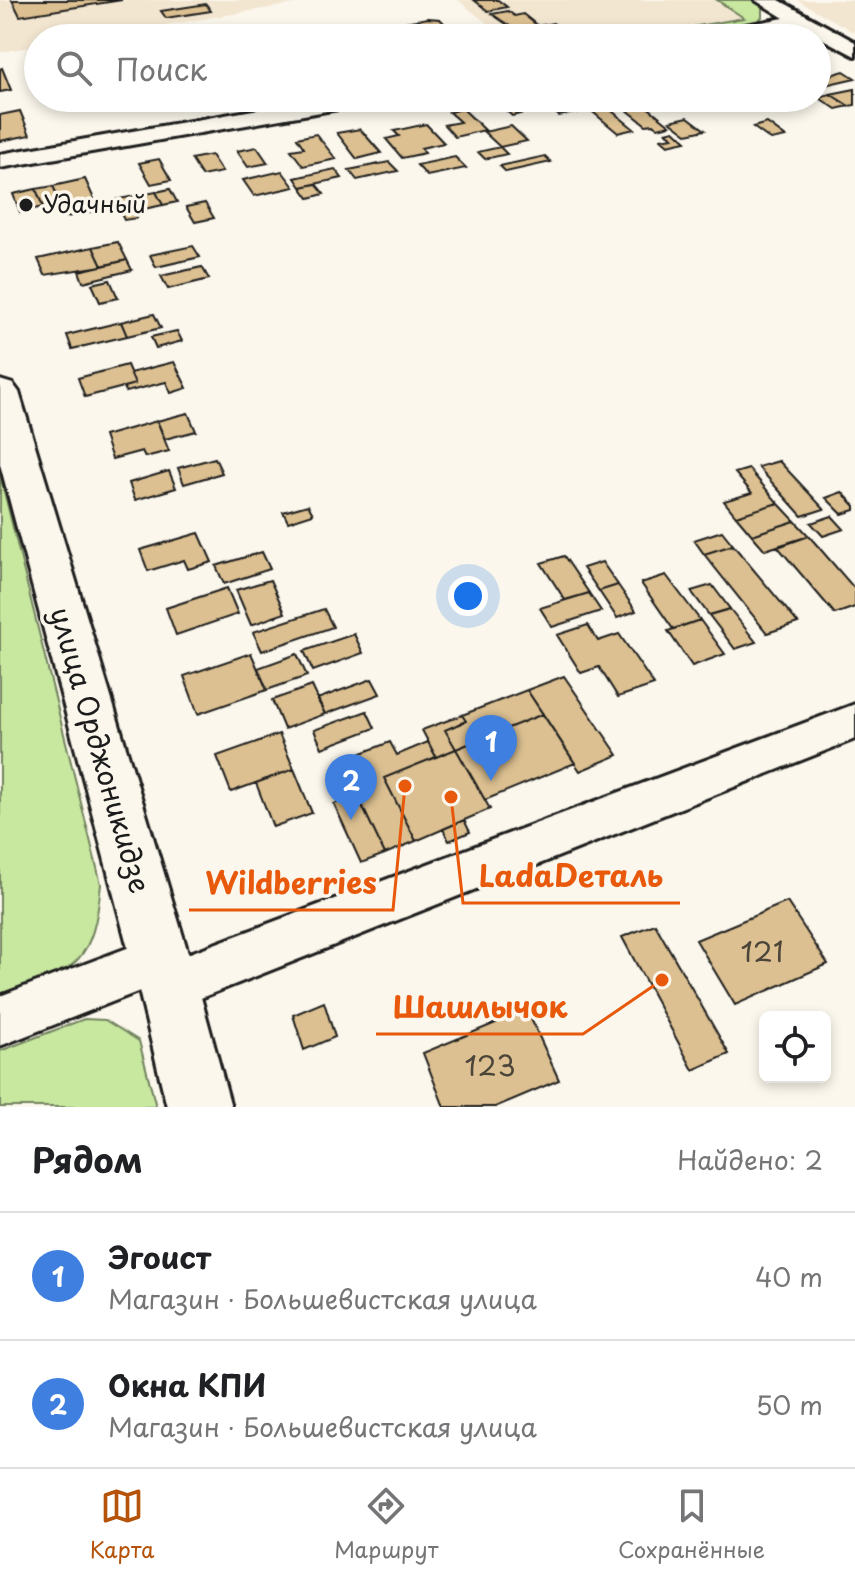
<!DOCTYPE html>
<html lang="ru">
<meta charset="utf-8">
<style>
:root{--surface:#fff;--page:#f2f2f2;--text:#202124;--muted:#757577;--line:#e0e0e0;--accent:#b45309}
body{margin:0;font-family:"Playpen Sans",sans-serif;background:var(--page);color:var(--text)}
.controls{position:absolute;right:24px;bottom:24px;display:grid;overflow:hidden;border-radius:12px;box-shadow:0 4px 12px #0003}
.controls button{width:72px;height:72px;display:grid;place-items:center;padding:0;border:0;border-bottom:2px solid var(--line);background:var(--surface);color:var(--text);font:40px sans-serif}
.you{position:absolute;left:468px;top:596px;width:28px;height:28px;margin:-20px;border:6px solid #fff;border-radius:50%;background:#1a73e8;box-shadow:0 0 0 12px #1a73e833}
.badge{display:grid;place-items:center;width:52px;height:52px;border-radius:50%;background:var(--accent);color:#fff;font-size:26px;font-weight:700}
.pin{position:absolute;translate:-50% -66px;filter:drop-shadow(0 2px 4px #0008)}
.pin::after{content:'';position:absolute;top:42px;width:28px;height:24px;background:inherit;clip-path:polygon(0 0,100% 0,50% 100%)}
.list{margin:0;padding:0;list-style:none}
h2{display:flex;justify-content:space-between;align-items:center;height:104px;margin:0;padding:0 32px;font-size:34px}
h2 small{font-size:26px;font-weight:400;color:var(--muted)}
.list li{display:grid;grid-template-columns:52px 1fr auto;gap:24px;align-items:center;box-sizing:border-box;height:128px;padding:0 32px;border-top:2px solid var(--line)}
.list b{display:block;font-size:30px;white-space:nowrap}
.list p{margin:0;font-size:26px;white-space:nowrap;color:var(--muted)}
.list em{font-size:26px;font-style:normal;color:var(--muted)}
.icon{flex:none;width:44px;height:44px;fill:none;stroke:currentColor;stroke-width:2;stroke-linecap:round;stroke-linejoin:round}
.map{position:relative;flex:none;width:855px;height:1107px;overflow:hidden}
.search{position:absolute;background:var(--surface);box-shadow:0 4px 12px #0003;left:24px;right:24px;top:24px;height:88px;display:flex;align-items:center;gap:20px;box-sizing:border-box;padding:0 28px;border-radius:44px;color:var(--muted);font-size:30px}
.sheet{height:360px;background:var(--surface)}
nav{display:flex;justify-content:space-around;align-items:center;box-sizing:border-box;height:112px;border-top:2px solid var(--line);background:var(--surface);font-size:22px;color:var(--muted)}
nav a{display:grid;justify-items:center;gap:4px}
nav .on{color:var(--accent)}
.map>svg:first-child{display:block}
.built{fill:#f2e6d1}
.green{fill:#c8e8a0;stroke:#72825e;stroke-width:2}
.building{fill:#dcc091;stroke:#1c1c1c;stroke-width:2}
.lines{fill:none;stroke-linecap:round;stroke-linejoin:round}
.minor-casing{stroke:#1c1c1c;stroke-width:6}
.secondary-casing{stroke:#1c1c1c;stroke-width:6}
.minor{fill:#fbf7ec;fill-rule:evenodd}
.secondary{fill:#fbf7ec;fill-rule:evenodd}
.poi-dot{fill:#1c1c1c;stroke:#fbf7ec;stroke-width:3}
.labels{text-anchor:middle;stroke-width:7;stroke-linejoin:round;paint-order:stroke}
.far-poi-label{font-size:24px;fill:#1c1c1c;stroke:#fbf7ec;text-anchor:start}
.street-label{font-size:28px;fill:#1c1c1c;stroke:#fbf7ec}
.near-number-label{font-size:28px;fill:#4c4539}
.leader{fill:none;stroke:#e8590c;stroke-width:3}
.callout-dot{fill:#e8590c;stroke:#fbf7ec;stroke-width:3}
.callout-label{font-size:30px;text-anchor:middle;font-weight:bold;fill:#e8590c;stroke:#fbf7ec;stroke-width:7;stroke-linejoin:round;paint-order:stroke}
</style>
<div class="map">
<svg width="855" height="1107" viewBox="0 0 855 1107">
<rect width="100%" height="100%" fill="#fbf7ec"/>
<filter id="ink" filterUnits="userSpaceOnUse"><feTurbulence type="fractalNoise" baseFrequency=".0125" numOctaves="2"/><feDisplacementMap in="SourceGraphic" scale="16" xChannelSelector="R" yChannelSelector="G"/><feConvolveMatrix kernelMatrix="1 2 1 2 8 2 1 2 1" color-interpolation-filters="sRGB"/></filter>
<g filter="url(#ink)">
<path class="built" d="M0,0H318L87,38H38V46L0,52Z
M458,0H717L745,18L628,38H505Z
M797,0H855V33L831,19Z"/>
<path class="green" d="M717,0H753L762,6V17C740,39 659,38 628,38L744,18Z
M0,475L101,884C93,969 73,970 0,998Z
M84,1019L105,1020L139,1041L156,1107H0V1051Z"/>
<path class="building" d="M12,0H122L20,16Z
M474,0H498L507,7L488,11Z
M206,4L211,11L166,18L161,11Z
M508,11L515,16L523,14L538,26L553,23L565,32L527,38L492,14Z
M428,18L440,19L449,28L415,34L418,37L412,38H392L384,30L409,26L405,22Z
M2,68L11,90L0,92V69Z
M844,71L855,78L825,85L817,79Z
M855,89V105L849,106L830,94Z
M830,94L849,106L836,109L818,97Z
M545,98H570L585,111L559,116L546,105L551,104Z
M576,98H596L634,129L618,133Z
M612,98H636L670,125L658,128L653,124L646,125Z
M518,102L529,112L512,116L501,106Z
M463,109L485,130L455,137L444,125L460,122L449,112Z
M20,111L30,135L0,141V115Z
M688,117L705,130L687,134L670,121Z
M767,123L786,137L771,140L753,127Z
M426,124L444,143L421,148L425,153L402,158L386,139L399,136L394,131Z
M511,126L527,141L500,147L484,132Z
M360,129L381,153L357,159L337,133Z
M674,130L686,141L668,145L661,139L673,137L666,132Z
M316,134L336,159L303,166L291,150L304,148L297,138Z
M257,147L268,163L248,167L237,151Z
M500,147L507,154L485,159L478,152Z
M211,155L222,172L202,176L191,159Z
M545,156L551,162L506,172L500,166Z
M455,157L466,168L427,176L417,165Z
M159,159L171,180L151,184L139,163Z
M389,162L398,171L357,180L349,170Z
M335,169L342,178L301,187L295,178Z
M282,171L294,187L254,196L243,180Z
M85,179L99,210L66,217L53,186Z
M316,184L324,194L309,198L301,187Z
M53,186L64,211L46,215L36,189Z
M36,189L43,207L20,212L13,194Z
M170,189L177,202L163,205L156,192Z
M156,192L163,205L134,211L137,218L124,220L114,200Z
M205,203L214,218L195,222L186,207Z
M118,242L127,260L102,266L93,247Z
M193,246L200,257L156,267L150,255Z
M93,247L102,266L45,275L38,259Z
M127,260L132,270L83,282L79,271Z
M202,267L209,279L168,289L161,276Z
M110,280L118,298L100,302L92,284Z
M154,314L161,328L127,336L121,322Z
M121,322L127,336L72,349L67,335Z
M177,331L182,341L156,348L151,337Z
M174,362L187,388L171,393L166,382L126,392L124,387L135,384L130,373Z
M127,365L135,384L85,397L78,378Z
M188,413L196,431L165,439L157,421Z
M157,421L169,451L145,457L142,451L112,459L104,436Z
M215,458L222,473L184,484L178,468Z
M779,461L824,509L802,516L758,467Z
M749,469L778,503L736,516L724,501L752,493L735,473Z
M169,471L176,488L135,500L129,483Z
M842,492L855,506V510L842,514L826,498Z
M778,503L795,521L752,535L736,516Z
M308,505L313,514L288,522L283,512Z
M832,516L844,529L823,536L811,523Z
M795,521L809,536L765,550L752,535Z
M722,531L733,545L704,554L694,540Z
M199,533L212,562L188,569L184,560L148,571L140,550Z
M809,536L855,589V607L835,614L778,547Z
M733,545L798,623L767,633L704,554Z
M262,552L270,569L224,584L216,566Z
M564,556L589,593L565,600L541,563Z
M602,562L618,585L599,591L583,568Z
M666,575L700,620L673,629L641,583Z
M270,580L285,613L251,625L236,590Z
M618,585L636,611L617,618L599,591Z
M712,585L730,609L709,615L691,591Z
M227,588L238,614L176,635L166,608Z
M589,593L601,611L552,627L540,608Z
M324,609L333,627L262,651L253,632Z
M730,609L756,642L735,649L709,615Z
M700,620L725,654L692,666L668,631Z
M588,625L598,641L619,634L654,685L618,697L599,667L581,673L557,635Z
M354,634L363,653L313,671L304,651Z
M251,653L267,690L198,714L184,676Z
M297,654L307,676L267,690L258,668Z
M564,676L618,755L580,771L527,690Z
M372,679L380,694L325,714L317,699Z
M312,686L325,714L284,729L272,700Z
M527,690L543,714L456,749L445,730L466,721L462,715Z
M367,711L375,728L322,748L314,730Z
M543,714L575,763L485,800L456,749Z
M462,715L466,721L445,730L456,749L436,757L422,730Z
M279,734L294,769L231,792L217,756Z
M390,742L397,755L428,742L436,757L384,778L416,841L385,854L341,761Z
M456,749L490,809L416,841L384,778Z
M294,769L312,813L273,827L256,783Z
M357,795L385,854L361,863L334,804Z
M464,820L470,832L449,841L443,829Z
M787,902L828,964L735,1005L696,940Z
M655,924L729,1054L693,1070L622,937Z
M324,1002L335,1037L304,1050L293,1015Z
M527,1010L559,1080L495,1107H444L423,1053Z"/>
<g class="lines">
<g class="minor-casing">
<path id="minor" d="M755,0H779L855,42V56L800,27L740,38H695L705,32L784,18Z
M323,98H372L361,105L0,168V154Z
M855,704V739L168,1011L151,1003L145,989L0,1046V996L159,936L176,943L182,956Z"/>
</g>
<g class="secondary-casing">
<path id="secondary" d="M0,380L13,384L19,392L198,986L231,1107H167L138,986L0,464Z"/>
</g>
<use href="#minor" class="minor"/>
<use href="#secondary" class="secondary"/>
</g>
</g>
<circle class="poi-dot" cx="26" cy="205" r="8"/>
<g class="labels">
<g class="far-poi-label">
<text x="42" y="213">Удачный</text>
</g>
<g class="street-label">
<text transform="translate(100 750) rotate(74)" y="10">улица Орджоникидзе</text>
</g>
<g class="near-number-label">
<text x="762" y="962">121</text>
<text x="490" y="1076">123</text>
</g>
</g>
<path class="leader" d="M451 797L463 903H680M405 786L393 910H189M662 980L583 1034H376"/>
<g class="callout-dot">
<circle cx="451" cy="797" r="8"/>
<circle cx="405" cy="786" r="8"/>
<circle cx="662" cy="980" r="8"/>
</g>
<g class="callout-label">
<text x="571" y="887">LadaDеталь</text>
<text x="291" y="894">Wildberries</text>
<text x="480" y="1018">Шашлычок</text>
</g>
</svg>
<div class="controls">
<button><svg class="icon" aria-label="locate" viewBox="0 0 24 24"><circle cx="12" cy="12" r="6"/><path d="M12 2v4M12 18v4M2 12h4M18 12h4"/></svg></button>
</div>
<div class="you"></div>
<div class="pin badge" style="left:491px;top:781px;background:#3f7fe0">1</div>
<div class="pin badge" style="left:351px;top:820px;background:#3f7fe0">2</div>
<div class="search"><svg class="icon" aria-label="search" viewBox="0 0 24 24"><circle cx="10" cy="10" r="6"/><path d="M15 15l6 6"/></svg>Поиск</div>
</div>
<section class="sheet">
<h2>Рядом<small>Найдено: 2</small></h2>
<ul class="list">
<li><span class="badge" style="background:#3f7fe0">1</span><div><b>Эгоист</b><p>Магазин · Большевистская улица</p></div><em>40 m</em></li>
<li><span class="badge" style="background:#3f7fe0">2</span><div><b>Окна КПИ</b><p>Магазин · Большевистская улица</p></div><em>50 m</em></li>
</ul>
</section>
<nav>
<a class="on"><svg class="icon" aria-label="map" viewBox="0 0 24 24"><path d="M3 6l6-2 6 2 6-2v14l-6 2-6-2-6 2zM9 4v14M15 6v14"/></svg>Карта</a>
<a><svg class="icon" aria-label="directions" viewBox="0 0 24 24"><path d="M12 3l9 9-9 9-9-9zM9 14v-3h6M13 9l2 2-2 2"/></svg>Маршрут</a>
<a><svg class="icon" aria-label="saved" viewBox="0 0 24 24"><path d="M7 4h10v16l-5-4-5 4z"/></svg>Сохранённые</a>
</nav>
